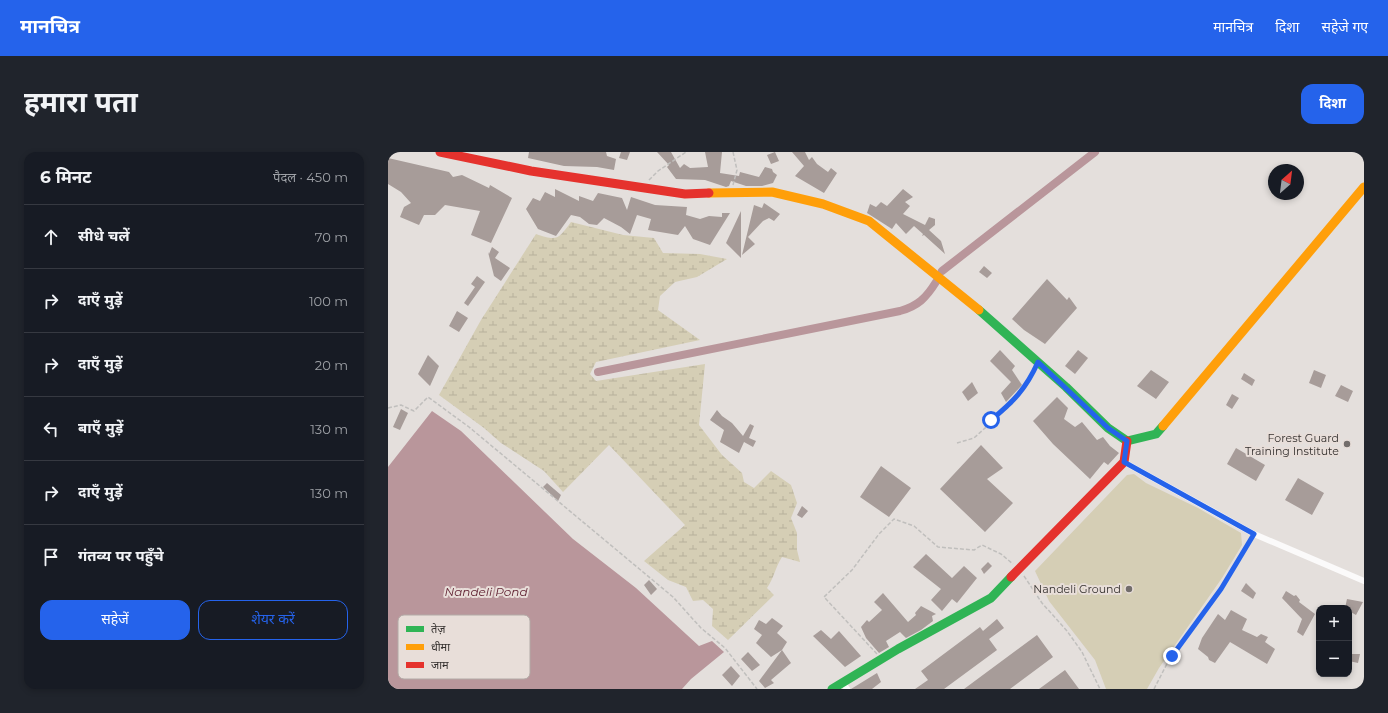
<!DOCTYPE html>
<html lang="hi">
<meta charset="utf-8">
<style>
:root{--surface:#171b24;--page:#20242c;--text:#f1f3f6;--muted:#9ea1a6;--line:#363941;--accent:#2563eb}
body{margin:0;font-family:Montserrat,"Noto Sans Devanagari",sans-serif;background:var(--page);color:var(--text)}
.controls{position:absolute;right:12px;bottom:12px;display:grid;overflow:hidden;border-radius:8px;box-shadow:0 2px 6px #0003}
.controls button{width:36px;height:36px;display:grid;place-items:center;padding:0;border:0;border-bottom:1px solid var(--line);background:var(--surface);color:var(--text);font:20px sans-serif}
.compass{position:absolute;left:880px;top:12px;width:36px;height:36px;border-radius:50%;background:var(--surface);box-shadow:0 2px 6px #0003;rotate:28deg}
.stop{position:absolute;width:12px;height:12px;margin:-9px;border:3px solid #2563eb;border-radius:50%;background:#fff}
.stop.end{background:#2563eb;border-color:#fff;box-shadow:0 1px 4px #0008}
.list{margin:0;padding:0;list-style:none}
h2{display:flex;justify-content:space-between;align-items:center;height:52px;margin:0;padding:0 16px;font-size:17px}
h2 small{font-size:13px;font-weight:400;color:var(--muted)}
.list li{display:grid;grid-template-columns:26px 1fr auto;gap:12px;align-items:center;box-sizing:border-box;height:64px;padding:0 16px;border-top:1px solid var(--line)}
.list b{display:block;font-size:15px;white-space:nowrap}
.list em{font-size:13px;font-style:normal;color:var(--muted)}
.actions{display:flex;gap:8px;padding:12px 16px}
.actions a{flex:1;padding:9px 0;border:1px solid var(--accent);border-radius:12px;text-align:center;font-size:14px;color:var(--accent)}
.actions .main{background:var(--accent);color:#fff}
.icon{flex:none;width:22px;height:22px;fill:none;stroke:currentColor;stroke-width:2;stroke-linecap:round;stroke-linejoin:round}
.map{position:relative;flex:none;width:976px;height:537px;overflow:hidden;border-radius:12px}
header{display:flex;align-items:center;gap:24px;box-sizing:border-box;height:56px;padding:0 20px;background:var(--accent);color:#fff}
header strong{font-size:19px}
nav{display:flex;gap:22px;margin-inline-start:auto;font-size:14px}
.intro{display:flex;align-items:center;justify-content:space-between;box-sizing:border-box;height:96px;padding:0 24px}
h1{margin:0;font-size:28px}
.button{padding:10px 18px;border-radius:12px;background:var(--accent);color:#fff;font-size:14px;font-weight:700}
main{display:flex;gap:24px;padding:0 24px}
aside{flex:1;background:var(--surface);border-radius:12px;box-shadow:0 2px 6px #0003}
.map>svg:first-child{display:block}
.wetland{fill:url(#wetland-marsh)}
.pitch{fill:#d5ceb5}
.water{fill:#b9969b}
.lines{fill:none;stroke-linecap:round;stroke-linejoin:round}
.canal{stroke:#b9969b;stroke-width:8}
.building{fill:#a79c99}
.path{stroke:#c0bfbd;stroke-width:1.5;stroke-dasharray:4 2;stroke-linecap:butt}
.street{stroke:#fbfafa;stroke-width:6}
.fast{stroke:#30b455;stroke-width:9}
.slow{stroke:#ff9f0a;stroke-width:9}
.jam{stroke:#e5322d;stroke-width:9}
.route{stroke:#2563eb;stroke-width:5}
.poi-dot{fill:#726d6b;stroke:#e8ded9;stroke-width:1.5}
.labels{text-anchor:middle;stroke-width:4;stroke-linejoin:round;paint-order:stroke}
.poi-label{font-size:11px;fill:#34302e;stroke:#e8ded9;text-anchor:end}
.water-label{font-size:12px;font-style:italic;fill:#622434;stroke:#e8ded9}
.key{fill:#e8ded9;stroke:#b2aaa6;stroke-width:1}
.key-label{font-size:11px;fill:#34302e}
</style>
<header>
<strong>मानचित्र</strong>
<nav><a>मानचित्र</a><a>दिशा</a><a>सहेजे गए</a></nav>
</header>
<div class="intro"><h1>हमारा पता</h1><a class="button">दिशा</a></div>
<main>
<aside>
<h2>6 मिनट<small>पैदल · 450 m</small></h2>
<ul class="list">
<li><svg class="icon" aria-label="ahead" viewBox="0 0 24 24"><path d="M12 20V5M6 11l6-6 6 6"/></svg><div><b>सीधे चलें</b></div><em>70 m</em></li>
<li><svg class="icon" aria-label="right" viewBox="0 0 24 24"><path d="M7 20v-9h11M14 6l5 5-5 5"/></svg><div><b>दाएँ मुड़ें</b></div><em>100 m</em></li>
<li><svg class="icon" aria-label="right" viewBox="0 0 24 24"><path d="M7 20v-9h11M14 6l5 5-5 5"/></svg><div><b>दाएँ मुड़ें</b></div><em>20 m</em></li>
<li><svg class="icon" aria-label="left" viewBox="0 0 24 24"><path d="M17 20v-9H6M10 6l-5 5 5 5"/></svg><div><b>बाएँ मुड़ें</b></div><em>130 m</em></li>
<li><svg class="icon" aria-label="right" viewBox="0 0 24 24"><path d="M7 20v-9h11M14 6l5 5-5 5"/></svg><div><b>दाएँ मुड़ें</b></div><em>130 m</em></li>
<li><svg class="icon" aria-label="arrive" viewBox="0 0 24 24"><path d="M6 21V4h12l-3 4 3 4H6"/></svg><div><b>गंतव्य पर पहुँचे</b></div></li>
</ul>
<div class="actions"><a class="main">सहेजें</a><a>शेयर करें</a></div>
</aside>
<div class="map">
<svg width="976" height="537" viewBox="0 0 976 537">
<defs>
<pattern id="wetland-marsh" width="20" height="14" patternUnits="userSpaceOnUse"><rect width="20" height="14" fill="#d5ceb5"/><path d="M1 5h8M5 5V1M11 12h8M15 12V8" fill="none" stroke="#b7b19c"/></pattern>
</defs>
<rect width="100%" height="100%" fill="#e4dfdc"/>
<path class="wetland" d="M183,70L235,83L266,86L275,101L312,102L339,107L309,125L287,130L272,144L270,158L312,188L208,210L202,222L208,229L317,212L311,273L334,303L354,321L356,330L366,336L383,319L403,333L409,351L403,366L409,381V398L412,410L394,405C387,416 386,426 379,436L386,443L340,488L324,474L325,457L315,448L305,449L298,435L280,428L256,409L297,373L221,293L175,340L156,319L113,291L96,276L51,243L93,168L148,82C169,89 170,88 183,70Z"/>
<path class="pitch" d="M746,322L758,331L810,356L853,381L854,393L834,426L771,516L759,537H718L707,508L661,449L647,419L739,323Z"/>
<path class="water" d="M44,259L73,279L185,387L248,436L311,494L324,489L336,500L303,527L294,537H0V315Z"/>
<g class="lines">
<path class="canal" d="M554,119L707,0
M210,220L512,159C530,154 538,146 548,130"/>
</g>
<path class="building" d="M141,0H218L219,4L228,7L226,18L209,15L176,14L140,6Z
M233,0H242L239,8L231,6Z
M269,0H283L292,16L296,12L302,16L320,15L317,0H334L332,21L351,24L352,20L371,25L377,15L384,17L385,20L389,23L385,31L374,34H358L343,29L341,34L338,35L317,28L288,27L279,15L281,13Z
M387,0L391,9L383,12L379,3Z
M404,0H417L421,8L424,5L429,12L440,20L443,16L449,21L436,41L407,24L416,14Z
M0,6L61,20L65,25L74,23L101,36L102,33L124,46L103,91L83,83L92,59L57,53L47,63H36L31,73L12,65L16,55L23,51L13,40L0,32Z
M167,37L191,49V44L205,49L210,41L234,46L239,58L243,45L267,53L299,55L298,63L312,67L321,64L334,65V61H342L322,93L305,87L297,74L290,83L260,78L263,67L249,63L242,82L233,75L216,66L209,73L201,72L192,65L183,63L168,84L150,77L138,57L145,46L152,49L157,40L167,45Z
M515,37L525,45L517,50L522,54L515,62L537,73L541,65L547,67V73L541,78L553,89L557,102L536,83L534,84L535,82L526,74L518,82L508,71L504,77L479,61L482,52L488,55L493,50L499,54Z
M376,51L392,62L386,69L381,66L375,69L360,85L367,92L354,103L366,53L374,56Z
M353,59V106L338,91Z
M104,95L111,100L107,106L122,116L113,129L106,124L100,100L101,102Z
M596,114L604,121L599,126L591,120Z
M89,124L97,130L80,154L76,151L87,135L83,132Z
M659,127L679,148L681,145L689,156L657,192L636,178L624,167Z
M69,159L80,166L71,180L61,174Z
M612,198L627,214L624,218L634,233L618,250L613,241L623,230L602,209Z
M690,198L700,206L687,222L677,214Z
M40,203L51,214L42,234L30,222Z
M763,218L781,230L768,247L749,234Z
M926,218L938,223L933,236L921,231Z
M856,221L867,228L864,234L853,227Z
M584,230L590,241L580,249L574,240Z
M953,233L965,239L960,250L947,244Z
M844,242L851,246L844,257L838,253Z
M669,245L680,256L676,267L687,275L694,270L709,288L715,285L722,294L731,301L720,313L716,310L702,327L665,292L645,269Z
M13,257L20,261L12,278L5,275Z
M329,258L334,264L344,271L355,284L362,272L366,274L361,286L368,289L365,295L356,290L351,301L332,290L336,278L322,268Z
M593,293L615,316L599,327L625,351L597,380L552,337Z
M848,296L877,313L868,329L839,312Z
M493,314L523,336L501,365L472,345Z
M910,326L936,341L924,363L897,348Z
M159,331L173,343L170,349L155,335Z
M414,354L420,359L414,366L409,363Z
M538,402L564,426L576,414L589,426L569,451L564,447L554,459L543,448L553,437L525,415Z
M600,410L604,414L596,422L593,417Z
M261,428L269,437L263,443L256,433Z
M858,431L868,441L865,447L853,439Z
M898,439L906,444L908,443L912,448L911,450L927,462L915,484L909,480L914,467L894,446Z
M495,441L520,470L528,463L527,461L533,454L548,462L544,464L545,469L533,478L518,486L512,480L498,489L501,495L491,501L478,486L473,475L479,468L481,470L494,458L486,450Z
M959,447L975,450L968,463L961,459V456H957Z
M843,458L859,467L854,478L869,485L873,482L880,485L877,490L887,497L879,512L842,490L827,511L821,508L820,505L810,497L814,486L830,462L837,468Z
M384,466L395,474L389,481L399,490L394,498L383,505L368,491L374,483L366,477L371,468L378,472Z
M609,467L616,476L601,487L609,498L556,537H527L540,528L533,519L592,475L595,479Z
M433,478L443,487L451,479L473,504L457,515L425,484Z
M649,483L665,505L622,537H576Z
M394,498L403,511L383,528L386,531L377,536L371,529Z
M360,500L372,513L364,519L353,507Z
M961,502H972L970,511L961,509Z
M343,514L352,524L344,534L334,523Z
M677,518L691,537H651Z
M489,521L493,530L484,537H463Z"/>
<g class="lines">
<path class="path" d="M345,0L349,18L345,33
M261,28L270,19L298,0
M0,256L13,253L26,259L40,245L81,275L285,445L313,476L337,496L369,537
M569,291L586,286L625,251L640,232L646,219
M636,424L654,451L679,479L694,500L712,537
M489,502L436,445L464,418L491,382L506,367L526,374L550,395L586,398L594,393L613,402L625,412
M766,537L783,504L833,437L863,387"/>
<path class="street" d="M736,310L866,382L976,429
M455,531L459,537"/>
<path class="fast" d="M591,158L678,235L720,276L739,289L768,282L775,274
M444,537L510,497L603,446L623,425"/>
<path class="slow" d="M321,41L384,40L435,52L481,69L591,158
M775,274L976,35"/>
<path class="jam" d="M52,0L143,19L297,42L321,41
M623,425L736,310L739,289"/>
</g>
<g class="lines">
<path class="route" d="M603,268C625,250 638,237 650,210L720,276L739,289L736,310L866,382L833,437L784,504"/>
</g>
<g class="poi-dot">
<circle cx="959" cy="292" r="4"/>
<circle cx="741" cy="437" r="4"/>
</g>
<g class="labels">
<g class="poi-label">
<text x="951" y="290">Forest Guard<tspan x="951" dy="13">Training Institute</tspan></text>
<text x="733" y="441">Nandeli Ground</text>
</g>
<g class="water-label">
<text x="98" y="444">Nandeli Pond</text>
</g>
</g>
<rect x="10" y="463" width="132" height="64" rx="6" class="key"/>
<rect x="18" y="474" width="18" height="6" fill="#30b455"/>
<rect x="18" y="492" width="18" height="6" fill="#ff9f0a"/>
<rect x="18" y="510" width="18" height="6" fill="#e5322d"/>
<g class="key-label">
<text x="43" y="481">तेज़</text>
<text x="43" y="499">धीमा</text>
<text x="43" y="517">जाम</text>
</g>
</svg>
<div class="controls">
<button>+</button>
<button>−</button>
</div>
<svg class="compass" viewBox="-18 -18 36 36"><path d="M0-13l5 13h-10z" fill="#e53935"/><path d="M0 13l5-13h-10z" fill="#9ea1a6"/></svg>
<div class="stop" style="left:603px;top:268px"></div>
<div class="stop end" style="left:784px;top:504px"></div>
</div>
</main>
